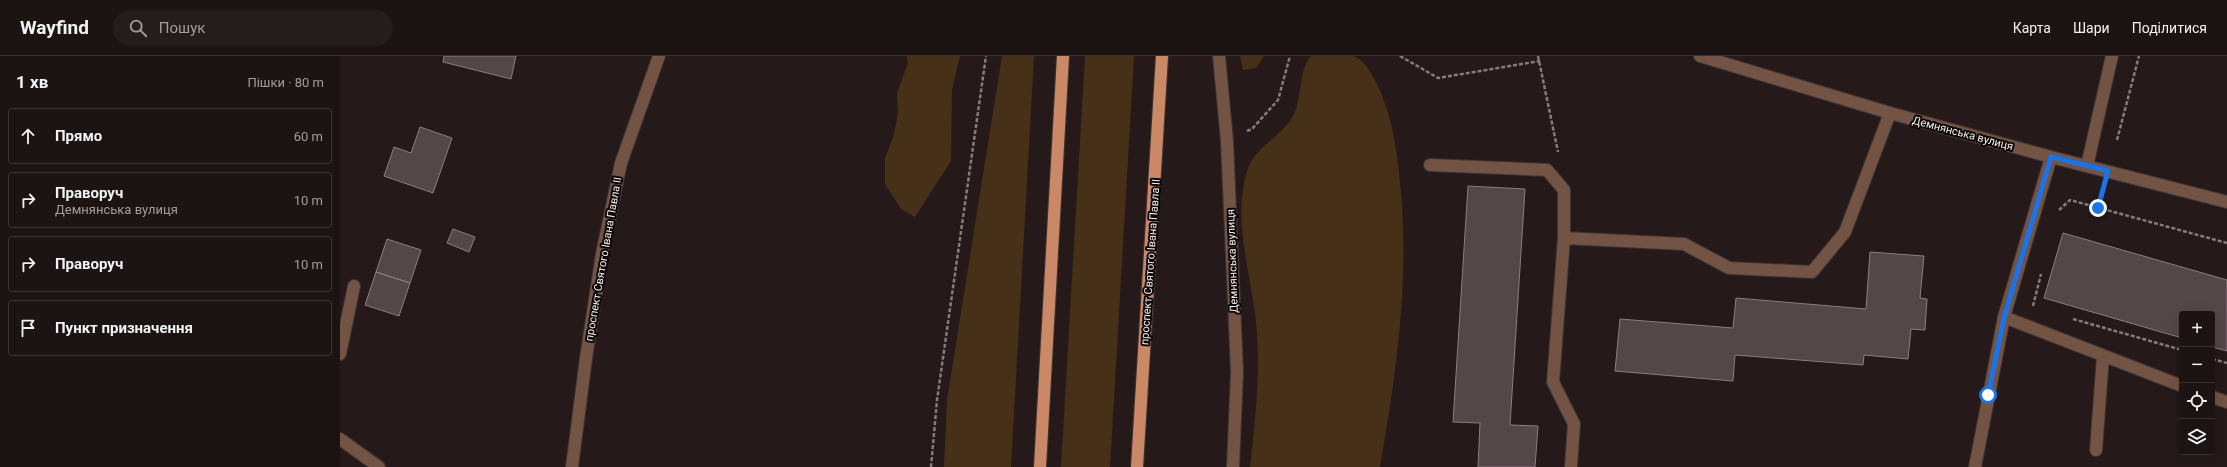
<!DOCTYPE html>
<html lang="uk">
<meta charset="utf-8">
<style>
:root{--surface:#1c1413;--page:#251d1c;--text:#f1f3f6;--muted:#a09ea0;--line:#3a3333}
body{margin:0;font-family:Roboto,sans-serif;background:var(--page);color:var(--text)}
.controls{position:absolute;right:12px;bottom:12px;display:grid;overflow:hidden;border-radius:4px;box-shadow:0 4px 16px #0002}
.controls button{width:36px;height:36px;display:grid;place-items:center;padding:0;border:0;border-bottom:1px solid var(--line);background:var(--surface);color:var(--text);font:20px sans-serif}
.stop{position:absolute;width:12px;height:12px;margin:-9px;border:3px solid #1a73e8;border-radius:50%;background:#fff}
.stop.end{background:#1a73e8;border-color:#fff;box-shadow:0 1px 4px #0008}
.list{margin:0;padding:0;list-style:none}
h2{display:flex;justify-content:space-between;align-items:center;height:52px;margin:0;padding:0 16px;font-size:17px}
h2 small{font-size:13px;font-weight:400;color:var(--muted)}
.list li{display:grid;grid-template-columns:26px 1fr auto;gap:12px;align-items:center;box-sizing:border-box;height:56px;margin:0 8px 8px;padding:0 8px;border:1px solid var(--line);border-radius:4px}
.list b{display:block;font-size:15px;white-space:nowrap}
.list p{margin:0;font-size:13px;white-space:nowrap;color:var(--muted)}
.list em{font-size:13px;font-style:normal;color:var(--muted)}
.icon{flex:none;width:22px;height:22px;fill:none;stroke:currentColor;stroke-width:2;stroke-linecap:round;stroke-linejoin:round}
.map{position:relative;flex:none;width:1887px;height:411px;overflow:hidden}
header{display:flex;align-items:center;gap:24px;box-sizing:border-box;height:56px;padding:0 20px;background:var(--surface);border-bottom:1px solid var(--line)}
header strong{font-size:19px}
nav{display:flex;gap:22px;margin-inline-start:auto;font-size:14px}
.search{width:280px;height:36px;background:var(--page);display:flex;align-items:center;gap:10px;box-sizing:border-box;padding:0 14px;border-radius:22px;color:var(--muted);font-size:15px}
main{display:flex}
aside{flex:1;background:var(--surface)}
.map>svg:first-child{display:block}
.green{fill:#463018}
.building{fill:#54474a;stroke:#8b7d80}
.lines{fill:none;stroke-linecap:round;stroke-linejoin:round}
.minor-casing{stroke:#3e3433;stroke-width:14}
.major-casing{stroke:#3e3433;stroke-width:14}
.path{stroke:#857c7b;stroke-width:2.5;stroke-dasharray:4 2;stroke-linecap:butt}
.minor{stroke:#735343;stroke-width:12}
.major{stroke:#cb8867;stroke-width:12}
.route{stroke:#1a73e8;stroke-width:5}
.labels{text-anchor:middle;stroke-width:4;stroke-linejoin:round;paint-order:stroke}
.street-label{font-size:11px;fill:#f8f0ef;stroke:#0a0606}
</style>
<header>
<strong>Wayfind</strong>
<div class="search"><svg class="icon" aria-label="search" viewBox="0 0 24 24"><circle cx="10" cy="10" r="6"/><path d="M15 15l6 6"/></svg>Пошук</div>
<nav><a>Карта</a><a>Шари</a><a>Поділитися</a></nav>
</header>
<main>
<aside>
<h2>1 хв<small>Пішки · 80 m</small></h2>
<ul class="list">
<li><svg class="icon" aria-label="ahead" viewBox="0 0 24 24"><path d="M12 20V5M6 11l6-6 6 6"/></svg><div><b>Прямо</b></div><em>60 m</em></li>
<li><svg class="icon" aria-label="right" viewBox="0 0 24 24"><path d="M7 20v-9h11M14 6l5 5-5 5"/></svg><div><b>Праворуч</b><p>Демнянська вулиця</p></div><em>10 m</em></li>
<li><svg class="icon" aria-label="right" viewBox="0 0 24 24"><path d="M7 20v-9h11M14 6l5 5-5 5"/></svg><div><b>Праворуч</b></div><em>10 m</em></li>
<li><svg class="icon" aria-label="arrive" viewBox="0 0 24 24"><path d="M6 21V4h12l-3 4 3 4H6"/></svg><div><b>Пункт призначення</b></div></li>
</ul>
</aside>
<div class="map">
<svg width="1887" height="411" viewBox="0 0 1887 411">
<rect width="100%" height="100%" fill="#251a19"/>
<path class="green" d="M567,0H620L612,34L611,105L575,161L561,153L545,128V102L554,79L558,56L557,37L568,7Z
M662,0H694L671,411H604L607,344Z
M745,0H794L770,411H721Z
M900,0H924L916,12L903,14Z
M971,0C982,0 1004,0 1013,0C1026,4 1034,22 1039,32C1051,59 1056,88 1059,117C1071,217 1057,313 1040,411H910C915,367 920,322 917,278C914,225 891,168 907,115C914,90 943,81 954,58C962,42 959,12 971,0Z"/>
<path class="building" d="M104,0H176L171,23L103,6Z
M80,71L112,82L93,137L44,120L54,91L71,97Z
M1128,130L1185,133L1170,369L1198,370L1195,411H1138L1140,367L1113,366Z
M113,173L135,181L129,196L107,187Z
M1723,177L1887,224V295L1872,291V258H1842V282L1704,242Z
M47,183L81,194L70,227L36,216Z
M1530,196L1584,200L1580,242L1587,243L1585,274L1571,273L1568,303L1524,299L1523,309L1395,299L1393,325L1275,315L1280,263L1393,272L1396,242L1526,253Z
M36,216L70,227L59,260L25,249Z"/>
<g class="lines">
<g class="minor-casing">
<path id="minor" d="M879,0L887,85L897,316L893,411
M1360,0L1550,57L1711,101L1887,146
M1090,109L1207,114L1224,134V182
M1747,110L1772,0
M1664,261L1842,330
M0,298L14,230
M1872,341L1887,346
M0,383L39,411
M1756,394L1763,300
M232,411L246,302L262,198L281,107L319,0
M1231,411L1234,368L1213,326L1224,182L1344,188L1389,212L1472,216L1505,176L1550,57
M1635,411L1664,261L1711,101"/>
</g>
<g class="major-casing">
<path id="major" d="M700,411L723,0
M797,411L822,0"/>
</g>
<path class="path" d="M1060,0L1098,22L1200,5
M1198,0L1218,96
M907,75L912,73L938,44L950,0
M1777,84L1799,0
M1758,152L1763,135
M1719,154L1730,144L1887,187
M1693,250L1701,218
M1733,263L1842,294
M1872,303L1887,307
M591,411L597,344L646,0"/>
<use href="#minor" class="minor"/>
<use href="#major" class="major"/>
</g>
<g class="lines">
<path class="route" d="M1648,339L1664,262L1711,101L1768,115L1758,152"/>
</g>
<g class="labels">
<g class="street-label">
<text transform="translate(1623 77) rotate(15)" y="4">Демнянська вулиця</text>
<text transform="translate(263 203) rotate(-80)" y="4">проспект Святого Івана Павла II</text>
<text transform="translate(892 205) rotate(-92)" y="4">Демнянська вулиця</text>
<text transform="translate(810 206) rotate(-86)" y="4">проспект Святого Івана Павла II</text>
</g>
</g>
</svg>
<div class="controls">
<button>+</button>
<button>−</button>
<button><svg class="icon" aria-label="locate" viewBox="0 0 24 24"><circle cx="12" cy="12" r="6"/><path d="M12 2v4M12 18v4M2 12h4M18 12h4"/></svg></button>
<button><svg class="icon" aria-label="layers" viewBox="0 0 24 24"><path d="M12 4l9 5-9 5-9-5zM3 14l9 5 9-5"/></svg></button>
</div>
<div class="stop" style="left:1648px;top:339px"></div>
<div class="stop end" style="left:1758px;top:152px"></div>
</div>
</main>
